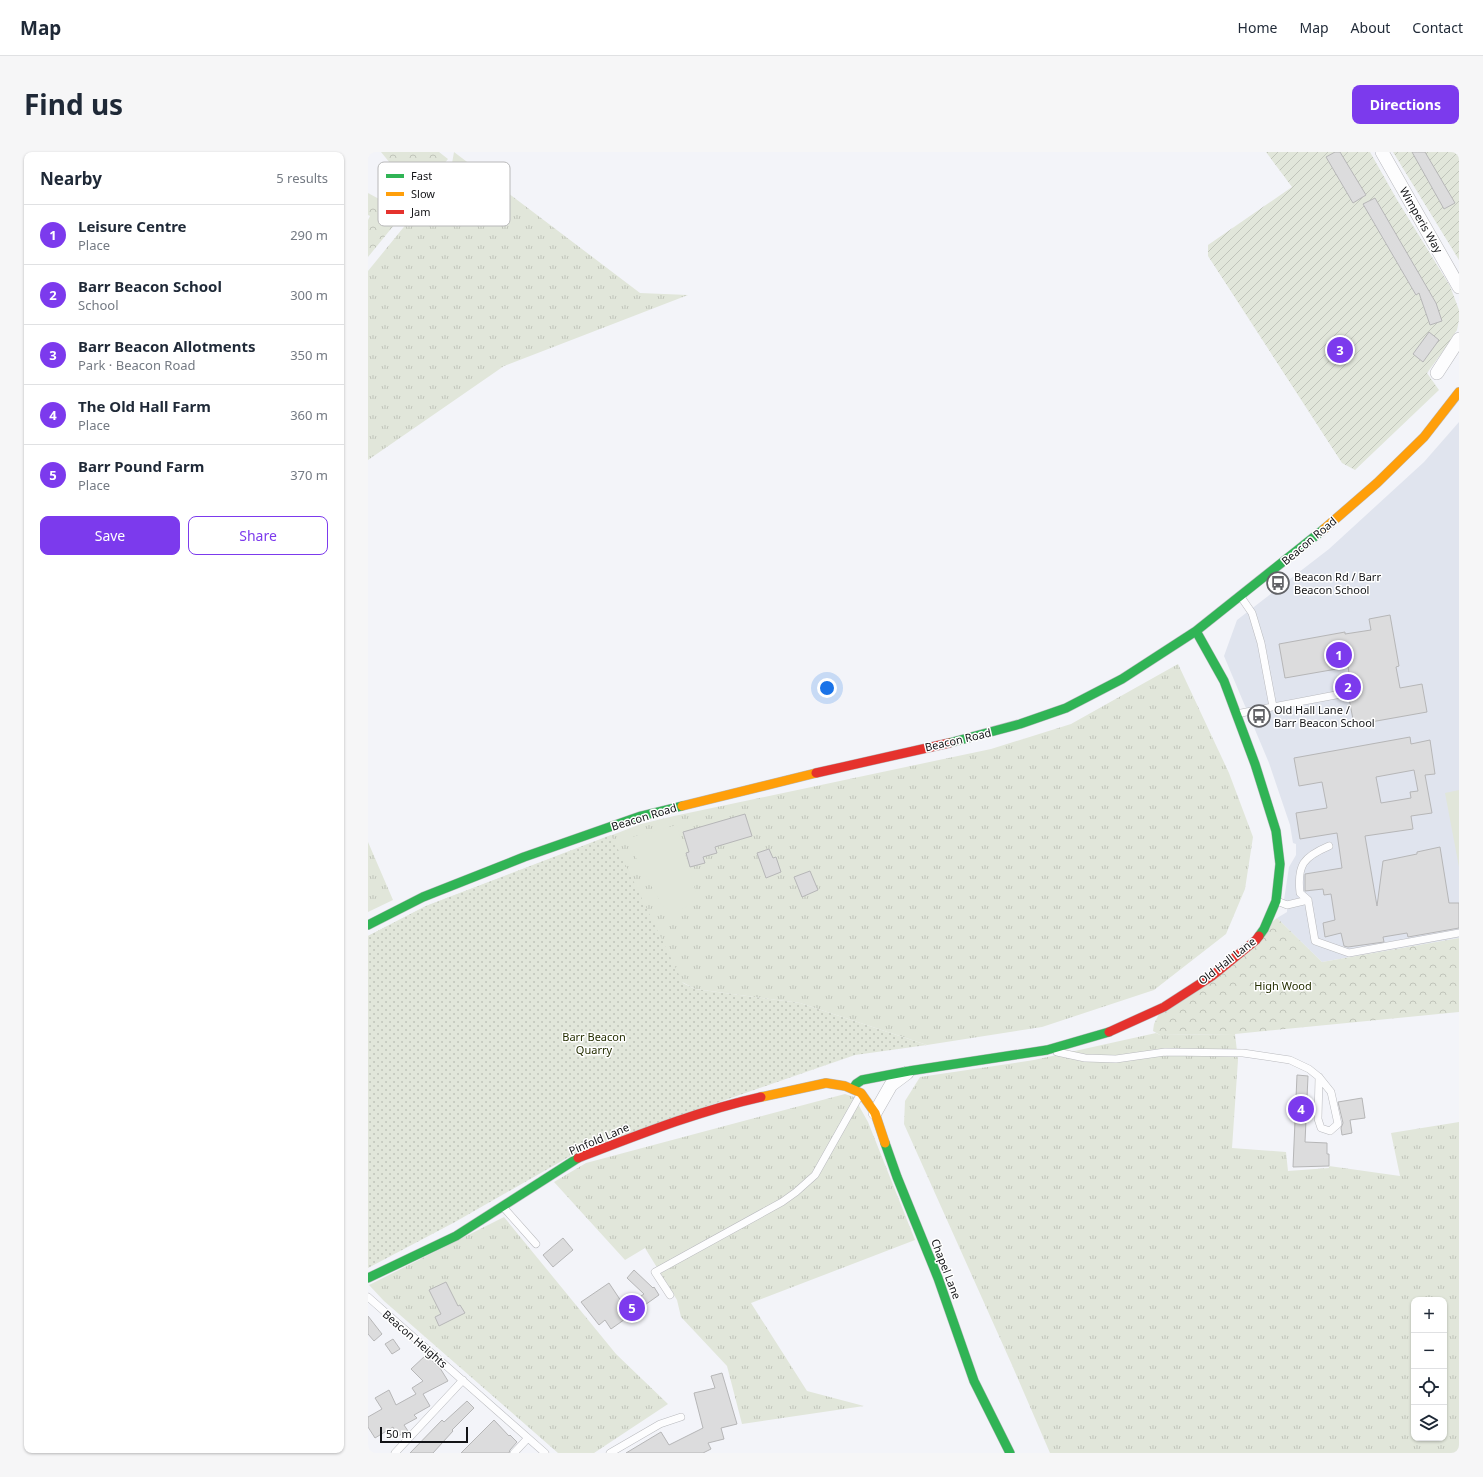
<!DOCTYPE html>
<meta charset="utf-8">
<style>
:root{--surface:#fff;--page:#f6f6f7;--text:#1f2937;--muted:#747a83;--line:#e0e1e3;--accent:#7c3aed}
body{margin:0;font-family:"Noto Sans",sans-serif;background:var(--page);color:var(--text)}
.controls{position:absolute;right:12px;bottom:12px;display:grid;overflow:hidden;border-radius:8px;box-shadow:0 1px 3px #0004}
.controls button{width:36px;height:36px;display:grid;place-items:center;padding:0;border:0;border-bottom:1px solid var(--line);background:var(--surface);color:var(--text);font:20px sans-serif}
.scale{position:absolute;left:12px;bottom:10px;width:88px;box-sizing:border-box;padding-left:4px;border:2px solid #131417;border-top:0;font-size:11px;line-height:14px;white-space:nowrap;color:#131417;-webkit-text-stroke:3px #fff;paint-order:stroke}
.you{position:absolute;left:459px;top:536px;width:14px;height:14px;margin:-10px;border:3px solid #fff;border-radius:50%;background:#1a73e8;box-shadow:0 0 0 6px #1a73e833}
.badge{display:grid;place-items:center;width:26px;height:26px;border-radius:50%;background:var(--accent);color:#fff;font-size:13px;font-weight:700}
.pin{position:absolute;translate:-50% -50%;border:2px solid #fff;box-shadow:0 1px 4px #0006}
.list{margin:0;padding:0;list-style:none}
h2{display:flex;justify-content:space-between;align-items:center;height:52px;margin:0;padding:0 16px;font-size:17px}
h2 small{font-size:13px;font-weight:400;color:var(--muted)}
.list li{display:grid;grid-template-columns:26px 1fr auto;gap:12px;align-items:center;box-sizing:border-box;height:60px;padding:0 16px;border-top:1px solid var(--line)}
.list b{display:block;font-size:15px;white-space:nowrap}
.list p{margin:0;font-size:13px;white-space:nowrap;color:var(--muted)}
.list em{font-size:13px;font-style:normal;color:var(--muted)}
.actions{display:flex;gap:8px;padding:12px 16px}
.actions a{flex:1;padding:9px 0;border:1px solid var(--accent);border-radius:8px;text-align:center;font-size:14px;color:var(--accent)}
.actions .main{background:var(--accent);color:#fff}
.icon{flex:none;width:22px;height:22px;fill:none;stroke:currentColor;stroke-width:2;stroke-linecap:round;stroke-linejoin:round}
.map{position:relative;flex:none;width:1091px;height:1301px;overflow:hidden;border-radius:8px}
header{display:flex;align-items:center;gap:24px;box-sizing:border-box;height:56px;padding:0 20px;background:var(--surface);border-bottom:1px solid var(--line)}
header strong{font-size:19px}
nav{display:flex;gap:22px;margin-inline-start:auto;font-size:14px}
.intro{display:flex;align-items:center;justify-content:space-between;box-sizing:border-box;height:96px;padding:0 24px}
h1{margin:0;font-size:28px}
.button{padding:10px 18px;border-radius:8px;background:var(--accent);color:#fff;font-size:14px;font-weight:700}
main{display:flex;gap:24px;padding:0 24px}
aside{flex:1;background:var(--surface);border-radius:8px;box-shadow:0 1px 3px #0004}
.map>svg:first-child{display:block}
.built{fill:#e0e4ee}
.grass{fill:url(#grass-tufts);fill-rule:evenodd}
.forest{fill:url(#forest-crowns)}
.park{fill:url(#park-dots)}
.garden{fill:url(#garden-furrows)}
.pitch{fill:#e1e6da}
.building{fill:#dcdcdd;stroke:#b6b6b7;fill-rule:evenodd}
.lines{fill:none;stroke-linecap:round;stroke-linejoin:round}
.lane-casing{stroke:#b9babe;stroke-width:8}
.street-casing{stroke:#b9babe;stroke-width:14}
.fast-casing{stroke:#b9babe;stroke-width:10}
.slow-casing{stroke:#b9babe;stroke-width:10}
.jam-casing{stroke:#b9babe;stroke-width:10}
.lane{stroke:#fdfdfe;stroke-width:7}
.street{stroke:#fdfdfe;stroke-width:13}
.fast{stroke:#30b455;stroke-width:9}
.slow{stroke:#ff9f0a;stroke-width:9}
.jam{stroke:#e5322d;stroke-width:9}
.labels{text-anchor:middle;stroke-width:3;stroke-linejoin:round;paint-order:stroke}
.street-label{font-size:11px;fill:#131417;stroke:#fff}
.poi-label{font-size:11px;fill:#131417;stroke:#fff;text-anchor:start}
.park-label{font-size:11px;fill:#242e01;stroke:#fff}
.key{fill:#fff;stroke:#b8b8b9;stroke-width:1}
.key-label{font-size:11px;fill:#131417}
</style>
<header>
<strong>Map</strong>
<nav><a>Home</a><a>Map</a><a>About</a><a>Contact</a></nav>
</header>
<div class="intro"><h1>Find us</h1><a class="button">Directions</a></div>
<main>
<aside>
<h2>Nearby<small>5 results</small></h2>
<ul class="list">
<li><span class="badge">1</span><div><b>Leisure Centre</b><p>Place</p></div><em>290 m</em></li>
<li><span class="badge">2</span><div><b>Barr Beacon School</b><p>School</p></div><em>300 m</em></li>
<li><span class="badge">3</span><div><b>Barr Beacon Allotments</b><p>Park · Beacon Road</p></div><em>350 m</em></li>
<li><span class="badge">4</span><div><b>The Old Hall Farm</b><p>Place</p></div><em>360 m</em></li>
<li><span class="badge">5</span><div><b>Barr Pound Farm</b><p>Place</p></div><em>370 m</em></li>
</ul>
<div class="actions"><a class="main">Save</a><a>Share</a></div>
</aside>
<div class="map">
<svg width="1091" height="1301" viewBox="0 0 1091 1301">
<defs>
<pattern id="grass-tufts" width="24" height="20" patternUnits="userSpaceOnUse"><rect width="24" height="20" fill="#e1e6da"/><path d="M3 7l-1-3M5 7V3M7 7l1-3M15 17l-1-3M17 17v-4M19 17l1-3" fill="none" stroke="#c0c4ba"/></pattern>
<pattern id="forest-crowns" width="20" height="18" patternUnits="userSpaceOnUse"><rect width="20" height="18" fill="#e1e6da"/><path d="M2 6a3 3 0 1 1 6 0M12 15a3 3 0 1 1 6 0" fill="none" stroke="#c0c4ba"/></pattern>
<pattern id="park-dots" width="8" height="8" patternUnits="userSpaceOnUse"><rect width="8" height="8" fill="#e1e6da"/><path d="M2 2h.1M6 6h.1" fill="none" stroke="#c0c4ba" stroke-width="1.8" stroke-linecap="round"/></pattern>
<pattern id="garden-furrows" width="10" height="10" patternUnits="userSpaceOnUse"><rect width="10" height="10" fill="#e1e6da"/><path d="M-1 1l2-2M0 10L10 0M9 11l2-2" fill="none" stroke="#c0c4ba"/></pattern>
</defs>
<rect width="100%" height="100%" fill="#f3f4f9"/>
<path class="built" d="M1091,270V786L954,810L909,766L919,760V753L916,748L921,715L928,703V692L925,691L922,673L901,611L856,504L869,468L961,397L1056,310Z"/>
<path class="grass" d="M86,0L272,141L320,143L136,214L0,308V119L83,17Z
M810,512L861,621L885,685L877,737L858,782L786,838L674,875L559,893L432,851L327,837L225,782L0,784L58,754L273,672L306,664L623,597L703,572Z
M0,690L25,748L0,760Z
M788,881L792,883L867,882L870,908L864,996L918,1000L920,1019L961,1016V1014L1032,1024L1023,981L1091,970V1301H682L644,1213L536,972L537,949L552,925L666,908ZM1046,1148H1076V1286H1046Z
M477,942L486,945L500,970L547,1088L383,1151L439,1239L496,1254L374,1272L359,1214L313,1165L309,1148L277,1096L257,1108L186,1030L218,1011Z
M136,1065L248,1202L300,1252L226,1301H190L16,1149L1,1133Z"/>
<path class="forest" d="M13,0H71L80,7L0,105V68L2,64L0,63V41L13,48L19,25L22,11Z
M909,766L954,810L1091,786V860L867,882L792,883L785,879L786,872L791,862Z"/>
<path class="park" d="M243,683L315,831L327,837L432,851L559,893L487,903L213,998L87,1070L0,1116V784L58,754Z"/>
<path class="garden" d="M898,0H1002L1028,46L1082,134L1091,158V168L1089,178L1073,202L1059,221L1071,238L987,318L974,311L840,104V93L924,35Z
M1025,0H1091V108Z"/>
<path class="pitch" d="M1091,638V715L1077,641Z
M309,673L328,741C326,754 310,763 298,756C294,754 292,750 290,746L259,689L267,684Z"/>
<path class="building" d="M967,0H972L998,43L985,51L958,5Z
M1044,0H1057L1087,51L1076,57Z
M1007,46L1068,151L1074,169L1062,173L1051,141L1048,143L995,52Z
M1061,180L1071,188L1055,210L1045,202Z
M1022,463L1031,514L1028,515L1032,536L1054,532L1059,560L986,573L981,546L985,545L980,515L917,526L911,492L977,480V482L1003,478L1001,467Z
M1042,585L1043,592L1062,588L1067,622L1057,623L1064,661L1043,664L1045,677L997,684L1009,754L1015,709L1049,702V700L1072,695L1081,751H1091V776L1040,785L1039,781L1015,785L1016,790L980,795L976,794L973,781L957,785L955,771L967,768L963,742L956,743L955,737L937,739V722L974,716L969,681L932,687L928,661L959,656L954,630L931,634L926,606ZM1046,618L1050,639L1042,640L1043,646L1013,651L1008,625Z
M377,662L384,684L347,695L349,701L335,705L337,711L322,715L318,701L321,700L315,680Z
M401,697L405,706L408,705L413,720L398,726L389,701Z
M442,719L450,738L434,745L426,725Z
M929,923L940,924L937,990L959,991V1002H961V1014L925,1015Z
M994,946L997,966L982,968L984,981L974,983L973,976L975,971L970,950Z
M195,1086L205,1098L185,1115L175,1103Z
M266,1118L285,1136L286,1135L291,1143L243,1177L237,1168L231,1173L213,1150L241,1131L257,1155L276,1142L259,1126Z
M78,1130L90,1154L92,1153L97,1161L71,1174L67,1165L73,1162L61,1138Z
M0,1164L14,1182L6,1189L0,1182Z
M25,1187L32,1197L24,1202L17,1192Z
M58,1203L72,1216L80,1229L55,1242L62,1254L46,1263L49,1266L36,1273L40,1279L30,1284L25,1275L7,1286L0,1275V1265L14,1257L7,1246L21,1238L28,1253L48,1242L44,1236L55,1229L43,1217Z
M354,1221L369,1272L353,1276L356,1287L340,1291L343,1297L335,1301H258L293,1280L301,1293L335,1276L326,1241L347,1236L343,1224Z
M99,1249L106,1256L84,1278L85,1279L65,1301H42L74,1268L76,1270Z
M126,1268L141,1284L142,1283L149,1290L142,1298L141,1301H93Z"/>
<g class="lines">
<g class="lane-casing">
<path id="lane" d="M873,445L884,461L893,491L905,555
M868,562L973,542
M940,748L932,741C929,713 935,705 961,694
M909,749L919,753L940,748L947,789L981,801L1091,781
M689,900L717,906L748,907L797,900L875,901L922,908L941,917L951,925L963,940L970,972L962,979L953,976L950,967L951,925
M136,1056L168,1092
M302,1143L287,1120L414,1050L428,1040L447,1023L492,943
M0,1145L177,1301
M27,1301L95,1228
M146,1301L160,1286
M242,1301L292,1272L313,1265"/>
</g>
<g class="street-casing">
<path id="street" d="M1014,0L1091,135
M1069,221L1091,187
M507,961L523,933L539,921"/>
</g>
<g class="fast-casing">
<path id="fast" d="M828,479L856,529L887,612L908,679L912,712L908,749L896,777L891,784
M581,591L652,572L698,556L754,527L828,479L956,377
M0,773L55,745L156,705L273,664L314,654
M485,937L488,932L494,928L541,919L679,898L741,880
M517,991L529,1025L570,1126L606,1229L642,1301
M0,1126L88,1084L210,1006"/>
</g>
<g class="slow-casing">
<path id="slow" d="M956,377L1009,331L1056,285L1091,240
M314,654L448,621
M393,945L458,931L477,934L493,941L507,961L517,991"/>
</g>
<g class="jam-casing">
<path id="jam" d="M448,621L581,591
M741,880L796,855L844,824L888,788L891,784
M210,1006C270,983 330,959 393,945"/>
</g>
<use href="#lane" class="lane"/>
<use href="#street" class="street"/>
<use href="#fast" class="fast"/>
<use href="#slow" class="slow"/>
<use href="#jam" class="jam"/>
</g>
<defs>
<g id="bus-ring" transform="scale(1.15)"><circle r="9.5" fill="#fff" stroke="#616266" stroke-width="1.5"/><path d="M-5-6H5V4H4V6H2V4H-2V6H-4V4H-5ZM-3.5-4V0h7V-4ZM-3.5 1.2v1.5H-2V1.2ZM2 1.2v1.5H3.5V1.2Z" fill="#616266"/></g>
</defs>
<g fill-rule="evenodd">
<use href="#bus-ring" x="910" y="431"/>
<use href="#bus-ring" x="891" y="564"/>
</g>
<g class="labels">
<g class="street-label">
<text transform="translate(1053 68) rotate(60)" y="4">Wimperis Way</text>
<text transform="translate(941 389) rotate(-40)" y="4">Beacon Road</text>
<text transform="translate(590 588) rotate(-13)" y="4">Beacon Road</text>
<text transform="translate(276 665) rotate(-17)" y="4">Beacon Road</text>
<text transform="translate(859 809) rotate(-38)" y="4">Old Hall Lane</text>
<text transform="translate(231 987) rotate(-23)" y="4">Pinfold Lane</text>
<text transform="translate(578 1117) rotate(69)" y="4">Chapel Lane</text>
<text transform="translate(47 1187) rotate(41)" y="4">Beacon Heights</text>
</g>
<g class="poi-label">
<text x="926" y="429">Beacon Rd / Barr<tspan x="926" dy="13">Beacon School</tspan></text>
<text x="906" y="562">Old Hall Lane /<tspan x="906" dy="13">Barr Beacon School</tspan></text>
</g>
<g class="park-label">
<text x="915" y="838">High Wood</text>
<text x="226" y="889">Barr Beacon<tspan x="226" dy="13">Quarry</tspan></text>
</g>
</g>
<rect x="10" y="10" width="132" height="64" rx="6" class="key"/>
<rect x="18" y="22" width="18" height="4" fill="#30b455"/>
<rect x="18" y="40" width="18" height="4" fill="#ff9f0a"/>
<rect x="18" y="58" width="18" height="4" fill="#e5322d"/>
<g class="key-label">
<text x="43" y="28">Fast</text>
<text x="43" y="46">Slow</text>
<text x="43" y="64">Jam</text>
</g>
</svg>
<div class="controls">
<button>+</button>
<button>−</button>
<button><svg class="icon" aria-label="locate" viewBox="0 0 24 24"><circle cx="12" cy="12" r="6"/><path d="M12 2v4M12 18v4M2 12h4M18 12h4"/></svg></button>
<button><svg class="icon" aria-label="layers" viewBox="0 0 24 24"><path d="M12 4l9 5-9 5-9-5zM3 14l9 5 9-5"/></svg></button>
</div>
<div class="scale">50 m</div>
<div class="you"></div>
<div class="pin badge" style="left:971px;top:503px">1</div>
<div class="pin badge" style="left:980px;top:535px">2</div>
<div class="pin badge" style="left:972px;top:198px">3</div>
<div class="pin badge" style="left:933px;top:957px">4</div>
<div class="pin badge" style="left:264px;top:1156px">5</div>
</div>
</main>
